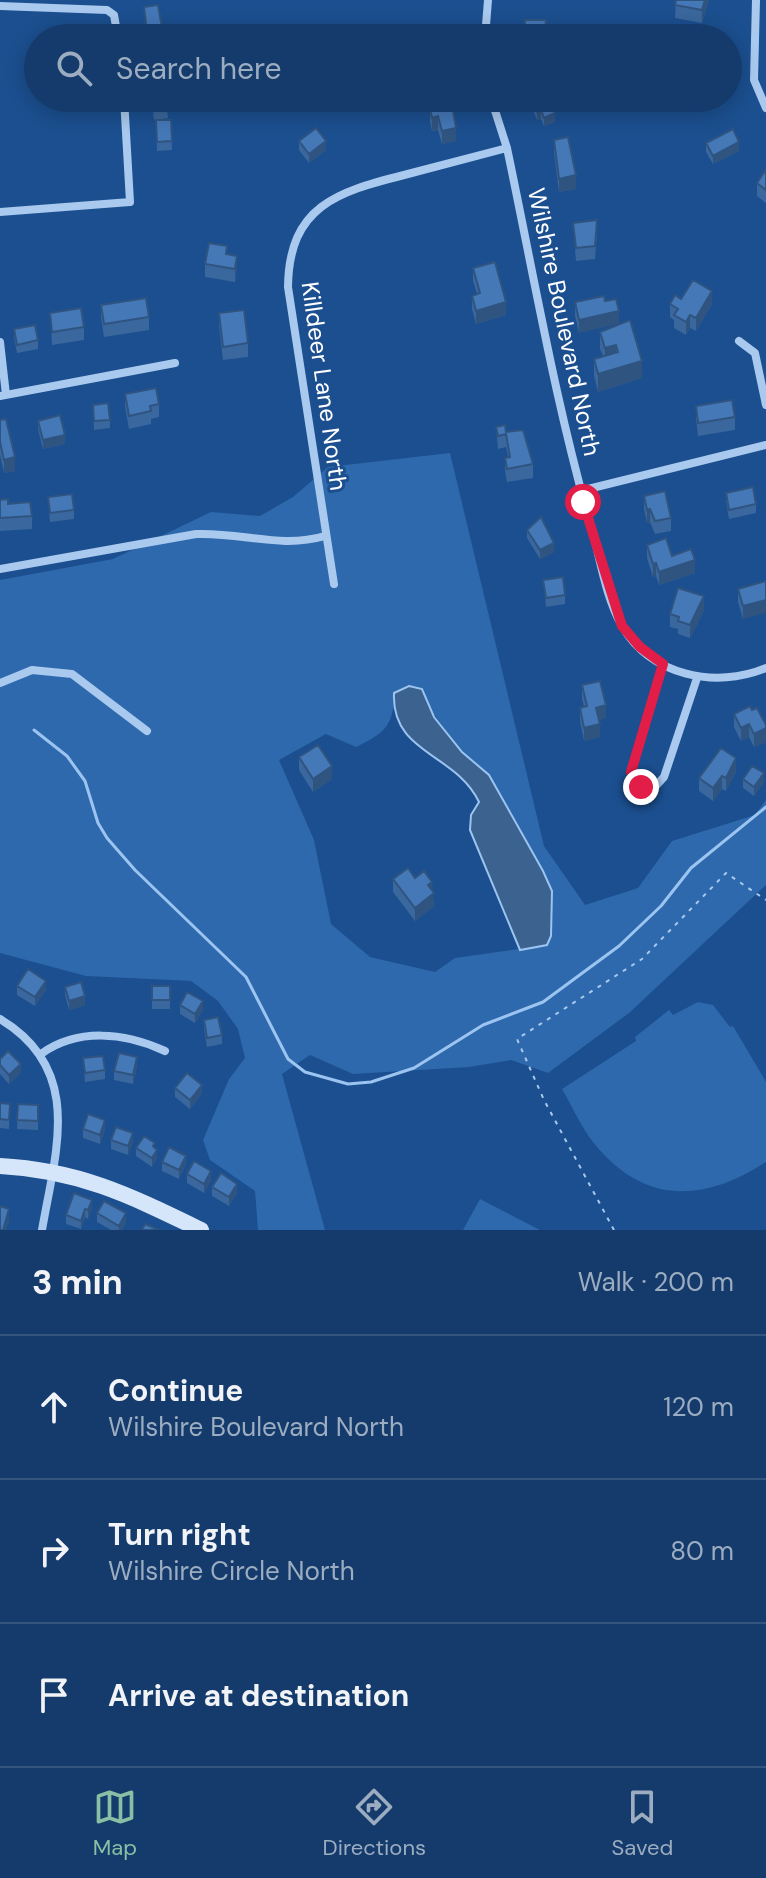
<!DOCTYPE html>
<meta charset="utf-8">
<style>
:root{--surface:#143b6b;--page:#214673;--text:#f1f3f6;--muted:#9dadc1;--line:#33557e;--accent:#8abfa5}
body{margin:0;font-family:"DM Sans",sans-serif;background:var(--page);color:var(--text)}
.stop{position:absolute;width:24px;height:24px;margin:-18px;border:6px solid #e11d48;border-radius:50%;background:#fff}
.stop.end{background:#e11d48;border-color:#fff;box-shadow:0 2px 8px #0008}
.list{margin:0;padding:0;list-style:none}
h2{display:flex;justify-content:space-between;align-items:center;height:104px;margin:0;padding:0 32px;font-size:34px}
h2 small{font-size:26px;font-weight:400;color:var(--muted)}
.list li{display:grid;grid-template-columns:52px 1fr auto;gap:24px;align-items:center;box-sizing:border-box;height:144px;padding:0 32px;border-top:2px solid var(--line)}
.list b{display:block;font-size:30px;white-space:nowrap}
.list p{margin:0;font-size:26px;white-space:nowrap;color:var(--muted)}
.list em{font-size:26px;font-style:normal;color:var(--muted)}
.icon{flex:none;width:44px;height:44px;fill:none;stroke:currentColor;stroke-width:2;stroke-linecap:round;stroke-linejoin:round}
.map{position:relative;flex:none;width:766px;height:1230px;overflow:hidden}
.search{position:absolute;background:var(--surface);box-shadow:0 4px 20px #0003;left:24px;right:24px;top:24px;height:88px;display:flex;align-items:center;gap:20px;box-sizing:border-box;padding:0 28px;border-radius:44px;color:var(--muted);font-size:30px}
.sheet{height:536px;background:var(--surface)}
nav{display:flex;justify-content:space-around;align-items:center;box-sizing:border-box;height:112px;border-top:2px solid var(--line);background:var(--surface);font-size:22px;color:var(--muted)}
nav a{display:grid;justify-items:center;gap:4px}
nav .on{color:var(--accent)}
.map>svg:first-child{display:block}
.green{fill:#2e69ad;fill-rule:evenodd}
.water{fill:#3c6290;stroke:#9cc4f0;stroke-width:2}
.lines{fill:none;stroke-linecap:round;stroke-linejoin:round}
.stream{stroke:#9cc4f0;stroke-width:3}
.path{stroke:#a9c9ee;stroke-width:2;stroke-dasharray:4 6;stroke-linecap:butt}
.street{stroke:#a9c9ee;stroke-width:8}
.secondary{stroke:#d6e6fa;stroke-width:16}
.wall{fill:#3a679d}
.shaded-wall{fill:#305480}
.building{fill:#4478b7;stroke:#305480;stroke-width:2}
.route{stroke:#e11d48;stroke-width:10}
.labels{text-anchor:middle;stroke-width:6;stroke-linejoin:round;paint-order:stroke}
.street-label{font-size:24px;fill:#fff;stroke:#1b4f8f}
</style>
<div class="map">
<svg width="766" height="1230" viewBox="0 0 766 1230">
<rect width="100%" height="100%" fill="#1b4f8f"/>
<path class="green" d="M450,453L544,846L585,905L638,888L672,841L755,815L766,800V885L629,1013L548,1073L511,1060L469,1067L353,1074L310,1055L282,1074L325,1230H258L255,1191L210,1160L203,1140L229,1079L245,1058L238,1029L218,1001L191,981L86,976L0,953V580L113,559L211,512L260,516L293,497L328,467ZM395,693L426,704L462,752L489,775L547,945L455,958L435,972L370,957L331,924L314,840L279,760L326,734L356,747C385,733 393,726 395,693Z
M698,1002L713,1005L730,1027L733,1026L766,1082V1162C703,1203 643,1205 593,1142C581,1127 572,1106 562,1089L636,1041L635,1037L669,1010L673,1015Z
M480,1199L540,1230H463Z"/>
<path class="water" d="M409,686L422,689L434,717L462,752L489,775L543,871L552,891L551,936L547,945L520,950L470,830L471,815L479,802C456,753 391,754 394,693Z"/>
<g class="lines">
<path class="stream" d="M34,730L67,756L85,781L98,823L107,838L135,870L246,977L288,1059L305,1072L348,1084L371,1082L414,1068L483,1025L543,1002L619,946L661,906L691,868L766,807"/>
<path class="path" d="M614,1230L544,1100L517,1039L642,959L726,873L766,900"/>
<path class="street" d="M756,0L754,80L766,108
M0,6L107,10L114,15L118,38
M485,38L488,0
M491,98L507,148C534,276 556,407 593,533C601,563 606,598 622,626C651,676 716,689 766,668
M0,212L130,202L124,98
M739,341L755,353L766,405
M0,342L6,395
M0,396L175,363
M580,491L766,445
M0,569L196,534C242,532 280,549 325,536
M334,584L288,287C289,206 337,192 404,175C438,166 472,157 507,148
M663,664L631,772C633,783 642,790 653,789L664,777L697,678
M0,683L32,670L72,674L147,731
M0,1019C84,1069 56,1150 42,1230
M41,1054C77,1028 124,1032 165,1051"/>
<path class="secondary" d="M0,1166C79,1170 131,1196 201,1230"/>
</g>
<path class="wall" d="M676,0H709L702,23L675,18Z
M144,7L162,28V37L147,38Z
M151,98H166L168,118L154,120Z
M432,98H451L456,141L442,144L438,130L432,131L430,122V109L433,108Z
M530,98H549L555,122L544,126L541,119L537,120L530,103Z
M156,120H171L172,150L157,151Z
M554,140L576,189L559,192L554,153Z
M299,141L326,150L309,163L299,150Z
M706,143L739,151L713,164L706,152Z
M766,171V203L757,196V183Z
M573,223L597,233L595,259L576,261Z
M227,254L237,269L235,282L205,277V264Z
M473,268L506,315L476,324L472,309V296L477,294L473,281Z
M681,299L712,304L696,331L690,328L686,335L674,328V320L670,317V304Z
M605,301L579,333L575,316V302Z
M101,305L149,317V330L104,337L101,318Z
M50,313L84,327V340L52,345Z
M219,313L248,343V357L223,360L219,326Z
M630,320L642,378L598,392L594,376V359L603,356L600,349V332Z
M14,329L38,340V349L17,353L14,338Z
M125,394L159,404V417L151,419V424L129,429L125,407Z
M93,405L110,420V428L94,430Z
M696,406L735,417V430L698,436L696,419Z
M0,420L15,471L4,473L0,455Z
M38,421L65,444L43,449L38,429Z
M496,427L506,432L533,464V478L507,482L505,471V458L508,457L506,447L498,449Z
M726,493L756,504V513L729,519L726,501Z
M644,496L671,518V531L655,534L650,522L647,523L644,509Z
M48,497L74,510V519L50,522Z
M0,500L32,516V529L0,531Z
M527,530L554,552L540,559L527,538Z
M647,545L672,556L695,573L659,585L656,576L653,577L647,558Z
M543,580L565,595V604L546,607Z
M766,581L743,619L738,602V589Z
M704,610L690,638L678,634V629L670,627V614Z
M582,685L606,718L599,720L600,737L584,741L580,721V708L584,707L582,699Z
M752,710L766,725V742L754,747L749,737L741,741L734,727V714Z
M299,757L332,779L313,792L299,770Z
M736,772L726,791L722,789L713,801L699,791V778Z
M743,779L764,782L754,796L743,788Z
M415,878L432,891L434,906L415,921L393,892V879Z
M17,986L46,990L35,1006L17,995Z
M152,986H170V1009H152Z
M65,987L85,1005L69,1010L65,995Z
M180,1005L203,1010L195,1023L180,1014Z
M204,1020L222,1035V1044L207,1047L204,1029Z
M83,1058L105,1070V1079L85,1082Z
M0,1059L21,1072L9,1084L0,1074Z
M137,1066L133,1084L114,1080V1071Z
M175,1088L202,1093L190,1109L175,1097Z
M0,1103L10,1104L9,1129L0,1128Z
M18,1104L38,1105V1130L17,1129Z
M83,1129H105L100,1144L83,1138Z
M111,1140L133,1141L128,1155L111,1149Z
M136,1148H155L157,1158L152,1167L136,1156Z
M162,1162L186,1164L179,1179L162,1171Z
M187,1174L211,1180L204,1193L187,1183Z
M212,1187L237,1193L229,1206L212,1196Z
M74,1193L92,1209L88,1219L85,1217L81,1229L66,1224V1215Z
M97,1213L126,1222L122,1230H111L97,1222Z"/>
<path class="shaded-wall" d="M705,0H709L702,23V10Z
M541,110V119L537,120V112Z
M555,113V122L544,126V118Z
M438,116V130L432,131V118Z
M456,128V141L442,144V131Z
M326,141V150L309,163V154Z
M739,142V151L713,164V156Z
M576,175V189L559,192V179Z
M237,256V269L235,282V269Z
M712,291V304L696,331V318Z
M506,302V315L476,324V311Z
M619,311V324L579,333V320Z
M690,315V328L686,335V322Z
M616,345V362L605,365V348Z
M642,361V378L598,392V374Z
M65,435V444L43,449V440Z
M15,457V471L4,473V460Z
M650,509V522L647,523V510Z
M554,543V552L540,559V550Z
M695,560V573L659,585V572Z
M656,563V576L653,577V564Z
M704,596V610L690,638V625Z
M766,600V613L743,619V606Z
M606,705V718L596,721V708Z
M600,724V737L584,741V728Z
M749,724V737L741,741V728Z
M766,728V742L754,747V734Z
M736,758V772L726,791V778Z
M332,766V779L313,792V779Z
M764,773V782L754,796V787Z
M722,776V789L713,801V788Z
M432,882L434,906L415,921V908L428,885Z
M46,981V990L35,1006V997Z
M85,996V1005L69,1010V1001Z
M203,1001V1010L195,1023V1014Z
M137,1057V1066L133,1084V1075Z
M21,1064V1072L9,1084V1075Z
M202,1085V1093L190,1109V1100Z
M105,1120V1129L100,1144V1135Z
M133,1133V1141L128,1155V1146Z
M157,1150V1158L152,1167V1158Z
M186,1156V1164L179,1179V1170Z
M211,1171V1180L204,1193V1184Z
M237,1184V1193L229,1206V1197Z
M92,1200V1209L88,1219V1210Z
M9,1209V1222L6,1230H3Z
M85,1209V1217L81,1229V1221Z
M126,1213V1222L122,1230H119V1226Z"/>
<path class="building" d="M676,0H705L702,10L675,5Z
M158,5L162,28L147,31L144,7Z
M525,20H546L544,38H517V30H525Z
M690,32L706,33V38H690Z
M152,98H166L168,109L154,111Z
M434,98H451L456,128L442,131L438,116L432,118L430,109L436,107Z
M532,98H549L555,113L544,118L541,110L537,112Z
M156,120H171L172,141L157,142Z
M316,128L326,141L309,154L299,141Z
M733,129L739,142L713,156L706,143Z
M568,137L576,175L559,179L554,140Z
M765,171H766V190L757,183Z
M597,220L595,246L576,248L573,223Z
M209,243L227,246L226,254L237,256L235,269L205,264Z
M495,262L506,302L476,311L472,296L480,293L473,268Z
M693,280L712,291L696,318L690,315L686,322L674,315L678,309L670,304L675,295L681,299Z
M604,296L605,301L616,299L619,311L579,320L575,302Z
M146,298L149,317L104,324L101,305Z
M81,308L84,327L52,332L50,313Z
M244,310L248,343L223,347L219,313Z
M630,320L642,361L598,374L594,359L618,352L616,345L605,348L600,332Z
M35,325L38,340L17,345L14,329Z
M156,388L159,404L150,406L151,411L129,416L125,394Z
M732,400L735,417L698,423L696,406Z
M108,403L110,420L94,421L93,405Z
M60,415L65,435L43,440L38,421Z
M6,419L15,457L4,460L0,442V420Z
M505,425L506,432L523,430L533,464L507,469L505,458L510,457L506,434L498,436L496,427Z
M753,487L756,504L729,510L726,493Z
M665,491L671,518L655,521L650,509L647,510L644,496Z
M72,494L74,510L50,513L48,497Z
M8,499V504L30,502L32,516L0,518V500Z
M541,517L554,543L540,550L527,530Z
M666,538L672,556L691,549L695,560L659,572L656,563L653,564L647,545Z
M563,577L565,595L546,598L543,580Z
M766,581V600L743,606L738,589Z
M678,588L704,596L690,625L678,621L679,617L670,614Z
M600,681L606,705L596,708L600,724L584,728L580,708L587,706L582,685Z
M750,706L752,710L757,708L766,725V728L754,734L749,724L741,728L734,714Z
M318,745L332,766L313,779L299,757Z
M721,748L736,758L726,778L722,776L713,788L699,778Z
M752,766L764,773L754,787L743,779Z
M408,868L415,878L424,871L432,882L428,885L434,893L415,908L393,879Z
M28,969L46,981L35,997L17,986Z
M81,982L85,996L69,1001L65,987Z
M152,986H170V1000H152Z
M187,992L203,1001L195,1014L180,1005Z
M218,1017L222,1035L207,1038L204,1020Z
M8,1051L21,1064L9,1075L0,1065V1059Z
M119,1053L137,1057L133,1075L114,1071Z
M103,1056L105,1070L85,1073L83,1058Z
M187,1073L202,1085L190,1100L175,1088Z
M0,1103L10,1104L9,1120L0,1119Z
M18,1104L38,1105V1121L17,1120Z
M88,1114L105,1120L100,1135L83,1129Z
M116,1127L133,1133L128,1146L111,1140Z
M144,1136L155,1143L153,1146L157,1150L152,1158L136,1148Z
M169,1147L186,1156L179,1170L162,1162Z
M194,1161L211,1171L204,1184L187,1174Z
M221,1173L237,1184L229,1197L212,1187Z
M74,1193L92,1200L88,1210L85,1209L81,1221L66,1215Z
M104,1201L126,1213L119,1226L97,1213Z
M0,1206L9,1209L3,1230H0Z
M145,1224L159,1230H142Z"/>
<g class="lines">
<path class="route" d="M583,502L622,626L640,647L663,664L631,772L641,787"/>
</g>
<g class="labels">
<g class="street-label">
<text transform="translate(564 322) rotate(78)" y="8">Wilshire Boulevard North</text>
<text transform="translate(324 386) rotate(82)" y="8">Killdeer Lane North</text>
</g>
</g>
</svg>
<div class="stop" style="left:583px;top:502px"></div>
<div class="stop end" style="left:641px;top:787px"></div>
<div class="search"><svg class="icon" aria-label="search" viewBox="0 0 24 24"><circle cx="10" cy="10" r="6"/><path d="M15 15l6 6"/></svg>Search here</div>
</div>
<section class="sheet">
<h2>3 min<small>Walk · 200 m</small></h2>
<ul class="list">
<li><svg class="icon" aria-label="ahead" viewBox="0 0 24 24"><path d="M12 20V5M6 11l6-6 6 6"/></svg><div><b>Continue</b><p>Wilshire Boulevard North</p></div><em>120 m</em></li>
<li><svg class="icon" aria-label="right" viewBox="0 0 24 24"><path d="M7 20v-9h11M14 6l5 5-5 5"/></svg><div><b>Turn right</b><p>Wilshire Circle North</p></div><em>80 m</em></li>
<li><svg class="icon" aria-label="arrive" viewBox="0 0 24 24"><path d="M6 21V4h12l-3 4 3 4H6"/></svg><div><b>Arrive at destination</b></div></li>
</ul>
</section>
<nav>
<a class="on"><svg class="icon" aria-label="map" viewBox="0 0 24 24"><path d="M3 6l6-2 6 2 6-2v14l-6 2-6-2-6 2zM9 4v14M15 6v14"/></svg>Map</a>
<a><svg class="icon" aria-label="directions" viewBox="0 0 24 24"><path d="M12 3l9 9-9 9-9-9zM9 14v-3h6M13 9l2 2-2 2"/></svg>Directions</a>
<a><svg class="icon" aria-label="saved" viewBox="0 0 24 24"><path d="M7 4h10v16l-5-4-5 4z"/></svg>Saved</a>
</nav>
